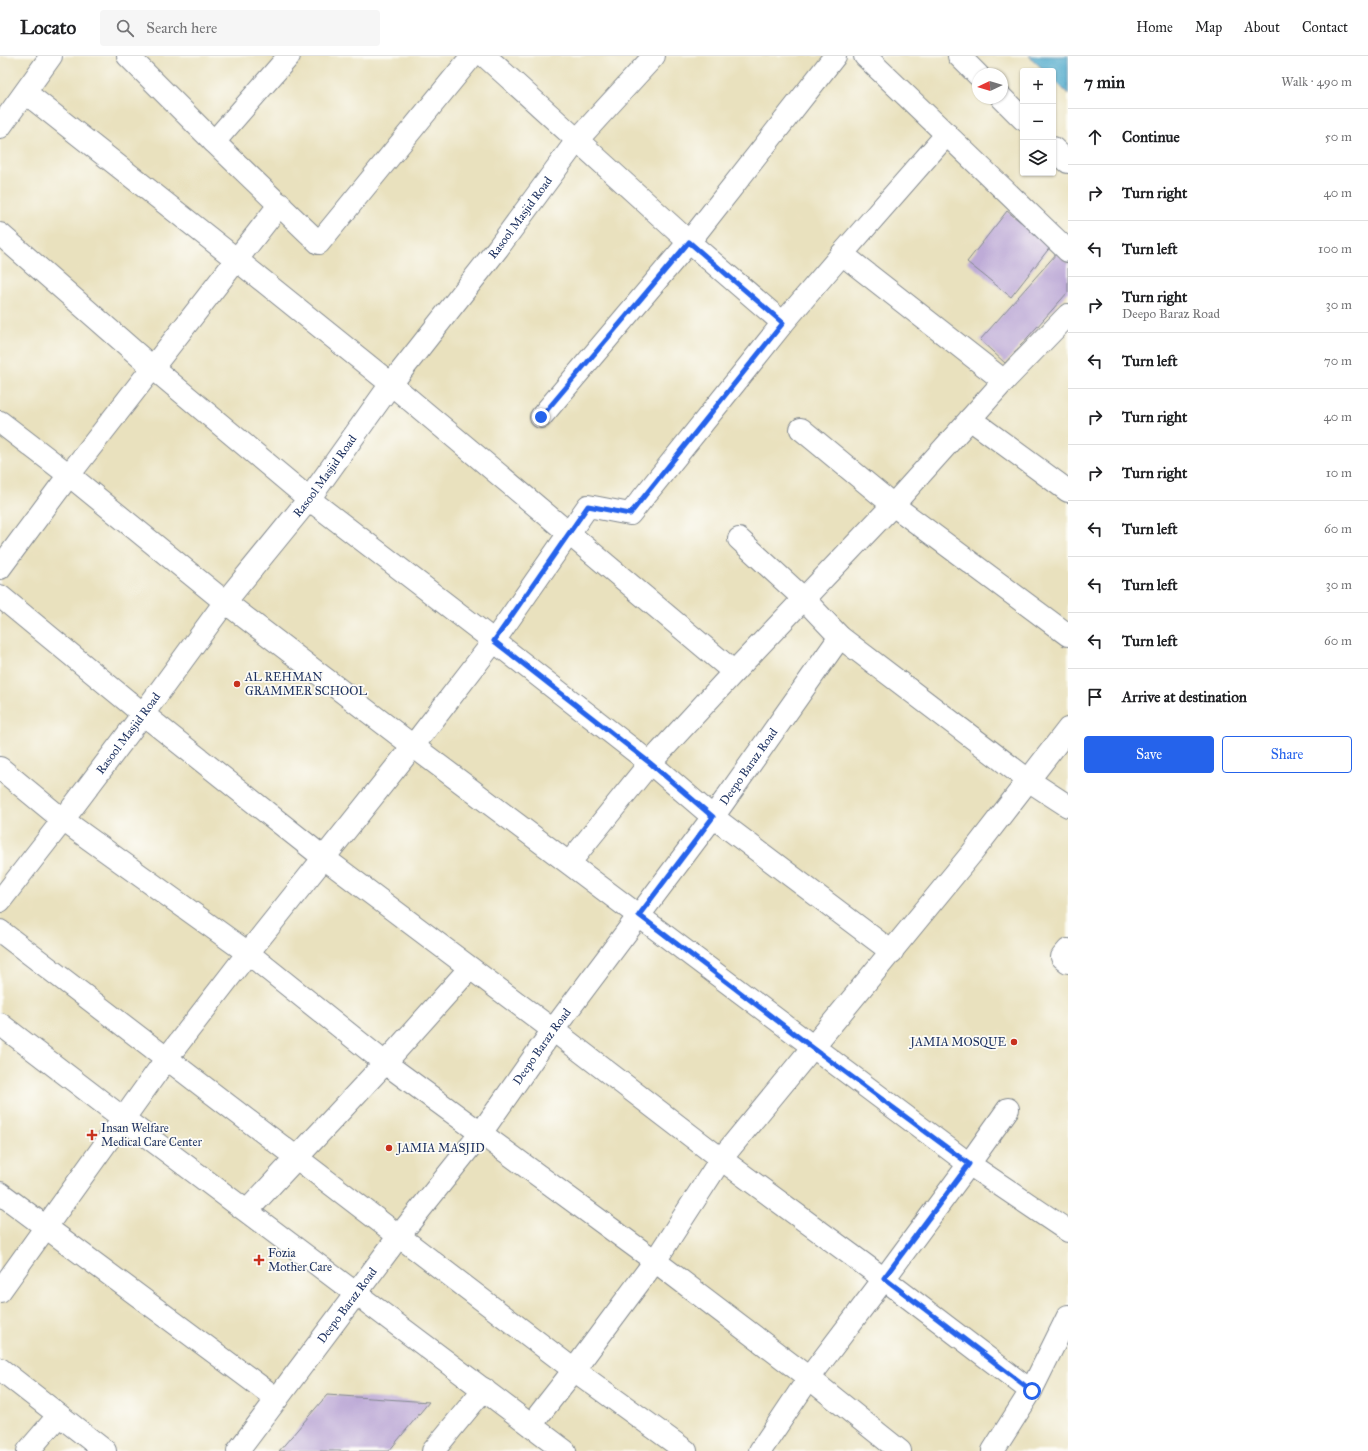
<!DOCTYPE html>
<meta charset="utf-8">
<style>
:root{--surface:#fff;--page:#f6f6f6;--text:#202124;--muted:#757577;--line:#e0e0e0;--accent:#2563eb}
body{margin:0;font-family:"IM FELL Great Primer",serif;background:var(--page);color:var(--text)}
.controls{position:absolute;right:12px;top:12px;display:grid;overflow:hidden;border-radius:4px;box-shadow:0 1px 3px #0004}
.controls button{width:36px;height:36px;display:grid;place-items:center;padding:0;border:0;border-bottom:1px solid var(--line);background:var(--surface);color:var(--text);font:20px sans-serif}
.compass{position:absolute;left:972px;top:12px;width:36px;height:36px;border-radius:50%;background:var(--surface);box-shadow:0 1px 3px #0004;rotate:266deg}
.stop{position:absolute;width:12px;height:12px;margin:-9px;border:3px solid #2563eb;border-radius:50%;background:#fff}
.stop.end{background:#2563eb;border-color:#fff;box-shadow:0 1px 4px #0008}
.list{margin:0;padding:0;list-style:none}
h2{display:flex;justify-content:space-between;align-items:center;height:52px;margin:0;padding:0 16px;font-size:17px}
h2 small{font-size:13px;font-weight:400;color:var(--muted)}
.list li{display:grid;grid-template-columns:26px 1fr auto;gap:12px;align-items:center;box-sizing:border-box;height:56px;padding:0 16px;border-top:1px solid var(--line)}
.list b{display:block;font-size:15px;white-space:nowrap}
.list p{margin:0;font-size:13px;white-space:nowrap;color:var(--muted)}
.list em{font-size:13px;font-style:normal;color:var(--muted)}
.actions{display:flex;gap:8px;padding:12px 16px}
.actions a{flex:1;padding:9px 0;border:1px solid var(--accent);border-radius:4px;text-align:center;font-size:14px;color:var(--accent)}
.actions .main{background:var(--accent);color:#fff}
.icon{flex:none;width:22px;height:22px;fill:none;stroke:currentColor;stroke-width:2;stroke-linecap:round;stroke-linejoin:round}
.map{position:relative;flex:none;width:1068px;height:1395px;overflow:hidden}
header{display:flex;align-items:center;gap:24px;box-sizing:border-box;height:56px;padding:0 20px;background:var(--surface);border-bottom:1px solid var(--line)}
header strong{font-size:19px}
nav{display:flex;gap:22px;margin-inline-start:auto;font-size:14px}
.search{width:280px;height:36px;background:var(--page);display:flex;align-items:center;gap:10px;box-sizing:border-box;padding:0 14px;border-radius:4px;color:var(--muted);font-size:15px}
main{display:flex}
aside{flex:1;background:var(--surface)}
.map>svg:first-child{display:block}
.water{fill:#4da9cb;stroke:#346c94}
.building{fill:#beabd7}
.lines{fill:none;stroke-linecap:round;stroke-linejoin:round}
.minor-casing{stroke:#82888e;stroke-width:24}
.primary-casing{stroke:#82888e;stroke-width:24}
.minor{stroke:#fff;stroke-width:22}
.primary{stroke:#fff;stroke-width:22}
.route{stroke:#2563eb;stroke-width:5}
.poi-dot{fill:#c8321e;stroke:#fdfcf7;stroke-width:1.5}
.labels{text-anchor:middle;stroke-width:3.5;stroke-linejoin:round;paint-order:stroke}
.street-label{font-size:12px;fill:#1b2f5e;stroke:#fdfcf7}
.poi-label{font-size:12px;fill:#1b2f5e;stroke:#fdfcf7;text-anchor:start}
</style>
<header>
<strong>Locato</strong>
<div class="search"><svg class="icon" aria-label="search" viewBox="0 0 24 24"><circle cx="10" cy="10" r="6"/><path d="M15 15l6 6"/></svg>Search here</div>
<nav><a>Home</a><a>Map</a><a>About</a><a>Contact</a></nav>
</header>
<main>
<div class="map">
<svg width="1068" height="1395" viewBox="0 0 1068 1395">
<rect width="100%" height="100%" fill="#fdfcf7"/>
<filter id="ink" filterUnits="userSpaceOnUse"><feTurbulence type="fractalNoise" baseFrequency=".025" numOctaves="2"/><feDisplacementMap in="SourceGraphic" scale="8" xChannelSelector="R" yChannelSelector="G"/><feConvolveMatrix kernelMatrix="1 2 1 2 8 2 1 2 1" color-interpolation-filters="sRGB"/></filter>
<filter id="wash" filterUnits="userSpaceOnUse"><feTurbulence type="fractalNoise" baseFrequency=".012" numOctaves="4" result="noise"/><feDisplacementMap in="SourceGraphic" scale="16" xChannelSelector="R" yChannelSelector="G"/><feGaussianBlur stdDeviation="0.9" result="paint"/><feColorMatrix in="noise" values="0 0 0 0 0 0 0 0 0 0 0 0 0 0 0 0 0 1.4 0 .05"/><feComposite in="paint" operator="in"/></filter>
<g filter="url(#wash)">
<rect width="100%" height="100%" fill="#e9e1be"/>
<path class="water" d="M1029,0H1068V38L1053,23V15H1045Z"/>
<g id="blocks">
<path class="building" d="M1007,155L1051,190L1011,241L967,206Z
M1057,197L1068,207V236L1005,307L980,284Z
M327,1339L429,1346L389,1395H279Z"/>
</g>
</g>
<g filter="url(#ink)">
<use href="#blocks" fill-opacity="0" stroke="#82888e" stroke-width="1"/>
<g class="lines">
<g class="minor-casing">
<g id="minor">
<path d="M128,0L214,86L319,187L472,0"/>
<path d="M485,0L689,186L783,267"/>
<path d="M865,0L1068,195"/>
<path d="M26,37L237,204L391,328L734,616"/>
<path d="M0,71L51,0"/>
<path d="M214,86L289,0"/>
<path d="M0,178L153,312L309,443L494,585L650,707L713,761L892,896"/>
<path d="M842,198L1004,325"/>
<path d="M541,361L689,186L835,0"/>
<path d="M970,363L1068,435"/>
<path d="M0,366L69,419L225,546L413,690L969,1108L884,1223L809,1322L760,1395"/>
<path d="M801,373L893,449L1068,579"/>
<path d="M739,483L803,542L840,581L1028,724L1068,750"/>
<path d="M0,512L69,419L280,148"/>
<path d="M0,540L143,658L324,802L553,974L721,1103L884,1223L1031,1335"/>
<path d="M0,712L63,764L248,897L385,1007L655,1205L809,1322L900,1395"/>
<path d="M570,806L650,707L734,616L893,449L1004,325L1068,259"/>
<path id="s1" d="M0,845L63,764L143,658L225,546L309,443L391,328L498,192L578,83L654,0"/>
<path d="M0,875L574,1314L686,1395"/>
<path d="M1068,894L1062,901L1068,906"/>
<path d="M0,968L124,1063L565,1395"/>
<path d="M1008,1053L969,1108L1068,1175"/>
<path d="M0,1137L277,1343"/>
<path d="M247,1155L385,1007L470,912"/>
<path d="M0,1235L167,1002L248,897L413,690L494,585L588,450L630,458L783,267L842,198L947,78"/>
<path d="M0,1313L105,1395"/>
<path d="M531,1369L574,1314L655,1205L721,1103L972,797L1068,673"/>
<path d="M28,1395L59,1359"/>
<path id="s2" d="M238,1395L399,1180L481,1077L553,974L713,761L840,581"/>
<path d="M433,1395L484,1333"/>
<path d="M993,1395L1031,1335L1068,1260"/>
</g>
</g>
<g class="primary-casing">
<path id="primary" d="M959,0L978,19
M1002,42L1023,63
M1053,92L1068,106"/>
</g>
<use href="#minor" class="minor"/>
<use href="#primary" class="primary"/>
</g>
</g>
<g class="lines" filter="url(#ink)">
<path class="route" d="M541,361L689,186L783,267L630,458L588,450L494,585L650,707L713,761L639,859L813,992L969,1108L884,1222L1032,1335"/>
</g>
<g class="poi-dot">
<circle cx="237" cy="628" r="4"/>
<circle cx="1014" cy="986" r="4"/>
<path d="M90 1073h4v4h4v4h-4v4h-4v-4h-4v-4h4z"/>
<circle cx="389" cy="1092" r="4"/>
<path d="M257 1198h4v4h4v4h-4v4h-4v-4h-4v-4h4z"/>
</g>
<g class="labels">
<g class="street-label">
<text dy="4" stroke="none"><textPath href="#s1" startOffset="859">Rasool Masjid Road</textPath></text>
<text dy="4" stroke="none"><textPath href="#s1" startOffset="535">Rasool Masjid Road</textPath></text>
<text dy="4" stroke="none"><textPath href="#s1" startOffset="211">Rasool Masjid Road</textPath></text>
<text dy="4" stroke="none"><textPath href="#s2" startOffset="854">Deepo Baraz Road</textPath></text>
<text dy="4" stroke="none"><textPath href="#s2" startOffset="506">Deepo Baraz Road</textPath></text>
<text dy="4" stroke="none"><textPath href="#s2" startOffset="182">Deepo Baraz Road</textPath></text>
</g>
<g class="poi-label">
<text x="245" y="625">AL REHMAN<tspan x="245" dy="14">GRAMMER SCHOOL</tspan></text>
<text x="1006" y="990" text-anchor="end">JAMIA MOSQUE</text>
<text x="101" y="1076">Insan Welfare<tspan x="101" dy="14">Medical Care Center</tspan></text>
<text x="397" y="1096">JAMIA MASJID</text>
<text x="268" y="1201">Fozia<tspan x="268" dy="14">Mother Care</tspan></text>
</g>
</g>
</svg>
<div class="controls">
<button>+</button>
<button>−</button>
<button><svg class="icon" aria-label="layers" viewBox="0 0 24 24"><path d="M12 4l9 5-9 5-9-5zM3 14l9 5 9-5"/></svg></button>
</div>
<svg class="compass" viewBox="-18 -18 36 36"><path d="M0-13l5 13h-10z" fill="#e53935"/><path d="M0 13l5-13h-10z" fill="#757577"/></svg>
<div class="stop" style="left:1032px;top:1335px"></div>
<div class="stop end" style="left:541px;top:361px"></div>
</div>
<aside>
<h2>7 min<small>Walk · 490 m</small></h2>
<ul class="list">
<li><svg class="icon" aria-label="ahead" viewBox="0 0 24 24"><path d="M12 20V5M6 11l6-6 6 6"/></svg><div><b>Continue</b></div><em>50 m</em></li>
<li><svg class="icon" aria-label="right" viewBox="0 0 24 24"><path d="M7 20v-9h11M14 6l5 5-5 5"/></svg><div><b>Turn right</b></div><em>40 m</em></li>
<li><svg class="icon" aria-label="left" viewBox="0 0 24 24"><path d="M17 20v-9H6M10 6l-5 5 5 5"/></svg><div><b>Turn left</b></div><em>100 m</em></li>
<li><svg class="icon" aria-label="right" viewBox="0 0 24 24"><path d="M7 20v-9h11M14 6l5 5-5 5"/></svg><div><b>Turn right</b><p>Deepo Baraz Road</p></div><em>30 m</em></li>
<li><svg class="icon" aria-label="left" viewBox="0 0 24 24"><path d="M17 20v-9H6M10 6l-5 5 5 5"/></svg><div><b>Turn left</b></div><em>70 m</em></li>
<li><svg class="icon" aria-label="right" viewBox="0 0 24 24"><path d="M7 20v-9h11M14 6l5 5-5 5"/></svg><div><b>Turn right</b></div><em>40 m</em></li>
<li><svg class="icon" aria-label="right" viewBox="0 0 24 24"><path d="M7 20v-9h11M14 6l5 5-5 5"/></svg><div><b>Turn right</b></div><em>10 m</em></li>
<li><svg class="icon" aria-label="left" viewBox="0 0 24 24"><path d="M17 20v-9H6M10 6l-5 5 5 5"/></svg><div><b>Turn left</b></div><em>60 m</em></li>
<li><svg class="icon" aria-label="left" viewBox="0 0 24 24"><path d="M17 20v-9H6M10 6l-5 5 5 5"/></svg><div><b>Turn left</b></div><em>30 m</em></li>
<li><svg class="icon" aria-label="left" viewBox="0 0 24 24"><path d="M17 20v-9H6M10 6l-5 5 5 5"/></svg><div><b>Turn left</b></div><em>60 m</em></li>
<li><svg class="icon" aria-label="arrive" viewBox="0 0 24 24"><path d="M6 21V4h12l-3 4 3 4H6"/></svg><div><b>Arrive at destination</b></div></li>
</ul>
<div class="actions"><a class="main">Save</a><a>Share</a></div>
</aside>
</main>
